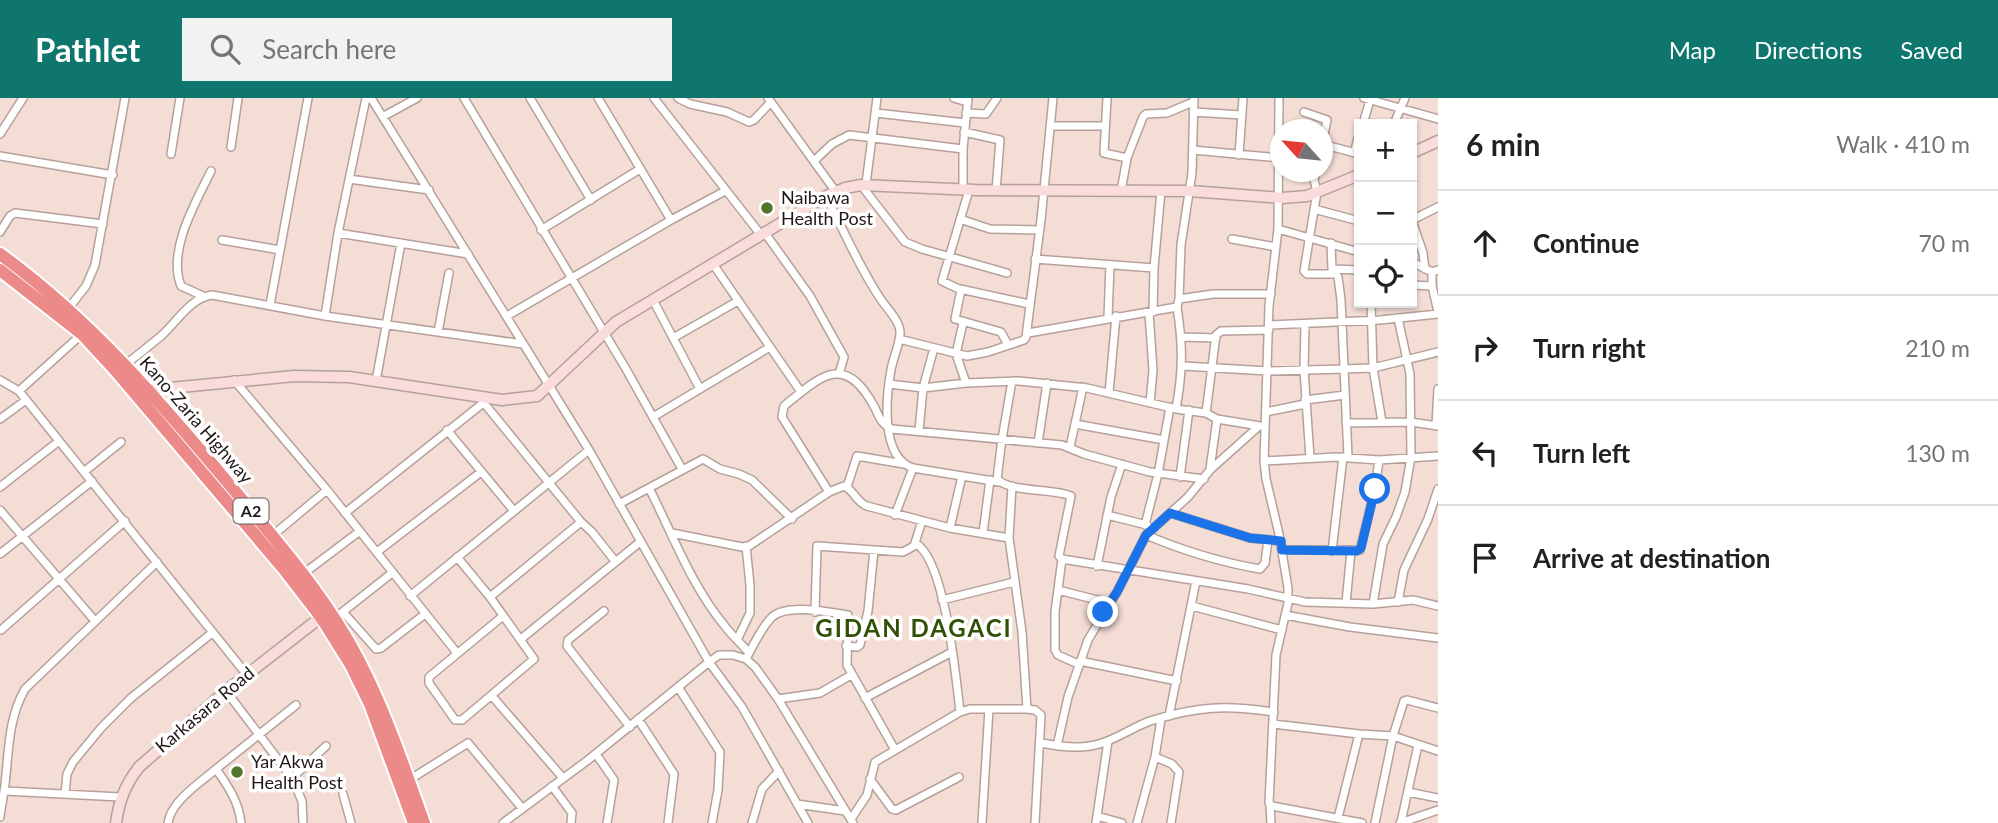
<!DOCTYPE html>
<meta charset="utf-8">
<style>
:root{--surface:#fff;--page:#f2f2f2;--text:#202124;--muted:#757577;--line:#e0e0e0;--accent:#0f766e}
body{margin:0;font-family:Lato,sans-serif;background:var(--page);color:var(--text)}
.controls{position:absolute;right:21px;top:21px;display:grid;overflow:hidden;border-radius:0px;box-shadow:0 2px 5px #0004}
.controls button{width:63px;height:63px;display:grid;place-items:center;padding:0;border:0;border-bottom:2px solid var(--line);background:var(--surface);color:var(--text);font:35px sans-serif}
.compass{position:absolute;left:1270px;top:21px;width:63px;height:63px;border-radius:50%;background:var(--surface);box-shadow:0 2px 5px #0004;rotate:297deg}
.stop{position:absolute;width:21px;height:21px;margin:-16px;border:5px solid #1a73e8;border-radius:50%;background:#fff}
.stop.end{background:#1a73e8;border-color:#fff;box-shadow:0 2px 7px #0008}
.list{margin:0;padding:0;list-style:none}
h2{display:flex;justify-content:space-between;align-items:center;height:91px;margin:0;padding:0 28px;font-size:30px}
h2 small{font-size:23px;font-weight:400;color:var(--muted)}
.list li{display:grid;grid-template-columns:46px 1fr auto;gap:21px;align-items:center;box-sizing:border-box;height:105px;padding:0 28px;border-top:2px solid var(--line)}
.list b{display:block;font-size:26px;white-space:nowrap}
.list em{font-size:23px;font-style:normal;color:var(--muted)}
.icon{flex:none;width:38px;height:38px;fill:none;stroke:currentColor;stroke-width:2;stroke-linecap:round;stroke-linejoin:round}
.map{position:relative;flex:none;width:1438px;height:725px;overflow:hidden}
header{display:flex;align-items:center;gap:42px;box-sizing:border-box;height:98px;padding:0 35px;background:var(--accent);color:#fff}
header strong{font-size:33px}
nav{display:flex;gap:38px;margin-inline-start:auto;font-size:24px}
.search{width:490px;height:63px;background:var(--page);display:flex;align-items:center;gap:18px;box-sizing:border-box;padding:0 24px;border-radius:0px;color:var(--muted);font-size:26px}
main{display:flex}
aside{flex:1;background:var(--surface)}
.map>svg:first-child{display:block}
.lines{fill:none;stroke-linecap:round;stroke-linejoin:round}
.street-casing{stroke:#b6a19a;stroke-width:10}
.secondary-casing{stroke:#b6a19a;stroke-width:13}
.highway-casing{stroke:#fff;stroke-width:16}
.street{stroke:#fff;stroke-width:7}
.secondary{stroke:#f9dcdb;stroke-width:10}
.highway{stroke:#eb8a88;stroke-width:12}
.route{stroke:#1a73e8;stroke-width:9}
.poi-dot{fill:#53742b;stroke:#fff;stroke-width:2.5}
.labels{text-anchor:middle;stroke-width:7;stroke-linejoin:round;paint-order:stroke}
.shield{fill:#fff;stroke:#635d5c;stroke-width:2}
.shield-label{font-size:16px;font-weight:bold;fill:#201816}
.poi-label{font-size:18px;fill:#201816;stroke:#fff;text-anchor:start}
.street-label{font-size:18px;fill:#201816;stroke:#fff}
.district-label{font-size:24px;font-weight:bold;letter-spacing:2px;fill:#324f07;stroke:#fff}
</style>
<header>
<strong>Pathlet</strong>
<div class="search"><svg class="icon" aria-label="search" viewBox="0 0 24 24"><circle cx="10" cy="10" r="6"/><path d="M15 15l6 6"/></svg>Search here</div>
<nav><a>Map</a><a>Directions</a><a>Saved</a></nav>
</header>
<main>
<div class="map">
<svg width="1438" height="725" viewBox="0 0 1438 725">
<rect width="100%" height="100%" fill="#f3ddd5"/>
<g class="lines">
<g class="street-casing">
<path id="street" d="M371,0L589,352L709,564L742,609L808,725
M464,0L626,271L682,371
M530,0L591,102
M598,0L671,122
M654,0L761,137
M678,0L690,6L727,14L749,24L754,22L771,4
M768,0L836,94
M954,0L967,4
M1107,0L1104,55L1127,60
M1279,0L1278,131L1269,208L1264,363L1266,381L1279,436L1288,490V505L1276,557L1269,705L1272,708L1362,725
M1364,0L1438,21
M1193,14L1242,17
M1304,14L1327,22L1322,46
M876,15L965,25
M966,15L986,16L997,0
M384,18L417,0
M1363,26L1370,2
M1394,26L1405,0
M1050,28H1105
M964,34L1000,42L996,93
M0,36L23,0
M1322,46L1359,56
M231,49L238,0
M1193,52L1280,60
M1354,55L1359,37
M171,56L180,0
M1239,57L1243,0
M0,58L113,77
M814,63L832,46L849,37L963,51
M1316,74L1314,82L1317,94L1304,173L1307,176H1336
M349,81L429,92
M866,86L877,0
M861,87L905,144L922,151L1007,175
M963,92V51L968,0
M969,92L942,183L961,192L955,221L1001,234L1008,247
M1121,93L1127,60L1143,19L1146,16L1167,15L1193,4
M826,98C844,133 860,171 882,203C888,212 901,224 900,236C899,248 893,260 891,272C886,299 880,359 913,370L999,384
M1314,111L1359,123
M960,121L990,131L1040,132
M1412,122L1438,109
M1412,123L1423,155L1425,171
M1278,131L1359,154
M541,132L640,71
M0,134L10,118L15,115L103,126
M338,135L468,156
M765,135L810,198L844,259L839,276
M1232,141L1276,149
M222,142L280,152
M1331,145L1332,171L1338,179L1341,202L1348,359
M1035,161L1154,170
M1412,164L1432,174L1438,172
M713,166L801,294
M1332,171L1359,172
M1432,174V188L1438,214
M1412,187L1432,188
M960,191L1029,206
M203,198L181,188C167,152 196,104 211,73
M1179,201L1181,147L1192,75L1194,0
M653,202L700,291
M1371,205L1373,270L1382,324
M270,207L308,0
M68,211L86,188L95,167L125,0
M1153,214L1154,170L1161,93
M1149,215L1153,272L1150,305
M325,218L338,135L366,0
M507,218L671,122L725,93
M1108,219L1110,167
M963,225L956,256L966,285
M1269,227L1380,222L1438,216
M1305,227L1304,272L1310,360
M438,234L449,175
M1028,235L1177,209L1179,201L1213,196H1271
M1182,239L1216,240
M673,240L738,203
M899,241L967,258L988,254L1024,242L1026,239L1041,122L1053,0
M126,266C138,257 149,248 161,238C177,224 190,200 212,197L325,218L523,246
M1183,268L1268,273L1344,271L1373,270L1438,254
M0,282L19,293L247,577
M234,282L327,392L457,555
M376,283L401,145
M1012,283L1002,341L997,381C1011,395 1052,390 1071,398L1059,458L1062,461L1055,514V552L1058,557L1078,566
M889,286L923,290L966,285L1019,283L1087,290L1176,311L1206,315L1217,321L1260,328
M19,293L82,236
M1109,295L1116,218
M1305,302L1345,297
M484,305L581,424L592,434L615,463
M1176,311C1183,273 1183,247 1177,209
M1266,314L1305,306
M1206,315L1216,237L1221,233L1269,232
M653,319L770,249
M0,321L26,302
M1346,325L1411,324L1438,328
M1075,326L1164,342
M1436,328L1438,291
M447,332L514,413
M919,333L923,290L934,250
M1038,345L1047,285
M1070,349L1083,289
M1264,363L1336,359L1379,362L1438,358
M1210,371L1217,321
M85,373L121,344
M1180,379L1189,312
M1012,388L1009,440L1022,534L1027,611
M0,389L59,343
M847,389L857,358L904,366
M649,390C672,435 691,487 724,527C731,537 741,545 749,555
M829,394L782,319L784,308C822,277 845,254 875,310C879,319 882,327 892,331L1062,347L1084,356L1150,374L1204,381
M619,406L703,361L720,371L739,376L752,382L792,421
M0,412L95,523
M345,415L487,302
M1170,415L1250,440L1281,443
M895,417L913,370
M1107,417L1147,427
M1145,427L1158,376L1170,309
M950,430L962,378
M672,435L742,449L749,448L829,394L844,388C854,392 856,404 867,408L950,430L1009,440
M983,435L990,382
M1146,437C1184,453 1219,464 1260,471L1265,465L1268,442
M272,438L327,392
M915,445C945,460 956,580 960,614
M1282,452H1360L1375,391L1379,362
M1332,453L1343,359
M377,454L481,374
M0,456L92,383
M457,459L490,499L534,561L462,622H455L429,585V579L503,518
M1062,461L1248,491L1305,504L1373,506L1413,502L1438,508
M1097,468L1111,399L1122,366
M303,476L360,433
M1058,492L1109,505
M410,498L589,352
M490,499L581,424
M942,502L1014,484
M1398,504L1404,472L1428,421L1438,391
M1346,505L1351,453
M1373,506L1383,446L1396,419L1405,394L1411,359L1410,276L1398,220
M1192,508L1282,532
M604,513L568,542L567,548L630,629
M343,514L376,551L381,550L425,516
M815,514L817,448L903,454L914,448L922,423
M340,516L392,475
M1285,517L1350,529L1438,540
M1,532L125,423
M521,541L640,444
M737,542L750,515V487L746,448
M846,548L857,549L860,547L868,513L874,452
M746,561C753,548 761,530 772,519C787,505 829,514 848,517L847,567L895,652
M1080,563L1177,583
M678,589L720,654L718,692L712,725
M226,593L292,680L302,703L303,725
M492,598L563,680
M865,600L952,554
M778,601L820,595L851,577
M1169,618L1196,483
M638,621L674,676L668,725
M1273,626L1359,636
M1041,645C1063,649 1084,652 1105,644C1121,638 1134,629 1150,623C1198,608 1225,607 1274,614
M1057,648L1068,599L1088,542L1117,494L1146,437L1188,399L1210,372L1258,329
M596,656L614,682L607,725
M1155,659L1172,666L1179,674L1171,725
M292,680L326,648
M870,681L892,711L896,712L959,679
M409,682L468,645L522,710
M552,688L572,715L571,725
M5,693L120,699
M1408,694L1438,700
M65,696L67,676L73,664L101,630L131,600L212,535
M343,696L351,725
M797,706L845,713
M1270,707L1271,725
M1097,718L1122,725
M0,719C1,708 4,697 5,686C9,652 8,621 25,591L157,464
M1338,720L1359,636L1393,638L1404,603L1407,602L1438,610
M851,721L867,697L875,664L960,614L970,611H1027L1035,612L1041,617L1035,725
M1401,724L1418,647
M168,725C171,703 200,685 216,671
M241,725C239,704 228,688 216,671L296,607
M503,725L588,662L709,564L719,557H733L746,561L755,569L778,601L853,725
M752,725L762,691L779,673
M982,725L989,611
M1096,725L1108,643
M1137,725L1155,659L1161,621
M1375,725L1393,638L1438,653
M1400,725L1438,712"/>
</g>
<g class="secondary-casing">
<path id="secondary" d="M1412,55L1438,43
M144,296L149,292L294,278L349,279L502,302L537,298L616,224L826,98L845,90L861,87L975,92L1190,93L1282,100L1307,98L1359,77
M116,725C119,703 125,687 139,669L226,593L321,519"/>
</g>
<g class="highway-casing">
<path id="highway" d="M0,156C92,223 162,306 234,392C279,446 327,500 359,563C386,615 404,670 424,725
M0,172L82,236L117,274L284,471L321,519L351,567L370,606L414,725"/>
</g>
<use href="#street" class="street"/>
<use href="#secondary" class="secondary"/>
<use href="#highway" class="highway"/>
</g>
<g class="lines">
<path class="route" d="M1103,514L1117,494L1146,437L1170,415L1250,440L1281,443L1282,452L1357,453L1361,450L1375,391"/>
</g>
<g class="poi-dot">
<circle cx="767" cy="110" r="7"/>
<circle cx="237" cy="674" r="7"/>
</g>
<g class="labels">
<rect class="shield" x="233.5" y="400.5" width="35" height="25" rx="5"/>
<g class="shield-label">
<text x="251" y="419">A2</text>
</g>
<g class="poi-label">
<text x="781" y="106">Naibawa<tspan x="781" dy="21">Health Post</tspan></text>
<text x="251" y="670">Yar Akwa<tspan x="251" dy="21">Health Post</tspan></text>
</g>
<g class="street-label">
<text transform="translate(196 322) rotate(49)" y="6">Kano-Zaria Highway</text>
<text transform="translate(205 612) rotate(-40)" y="6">Karkasara Road</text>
</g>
<g class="district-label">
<text x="914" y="539">GIDAN DAGACI</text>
</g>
</g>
</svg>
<div class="controls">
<button>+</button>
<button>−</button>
<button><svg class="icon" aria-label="locate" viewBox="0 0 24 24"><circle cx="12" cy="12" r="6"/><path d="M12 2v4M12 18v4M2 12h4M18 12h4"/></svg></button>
</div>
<svg class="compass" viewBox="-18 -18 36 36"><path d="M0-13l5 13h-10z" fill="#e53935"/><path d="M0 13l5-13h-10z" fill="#757577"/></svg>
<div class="stop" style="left:1375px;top:391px"></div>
<div class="stop end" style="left:1103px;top:514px"></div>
</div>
<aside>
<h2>6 min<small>Walk · 410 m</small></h2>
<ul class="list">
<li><svg class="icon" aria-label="ahead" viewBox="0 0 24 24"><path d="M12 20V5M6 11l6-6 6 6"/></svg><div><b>Continue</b></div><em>70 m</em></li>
<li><svg class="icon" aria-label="right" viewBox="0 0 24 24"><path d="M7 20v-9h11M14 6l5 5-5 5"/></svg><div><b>Turn right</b></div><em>210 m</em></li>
<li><svg class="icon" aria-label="left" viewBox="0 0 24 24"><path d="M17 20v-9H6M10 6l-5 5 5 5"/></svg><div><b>Turn left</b></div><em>130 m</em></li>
<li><svg class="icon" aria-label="arrive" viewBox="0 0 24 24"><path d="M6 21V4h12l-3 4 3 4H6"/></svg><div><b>Arrive at destination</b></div></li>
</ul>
</aside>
</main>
